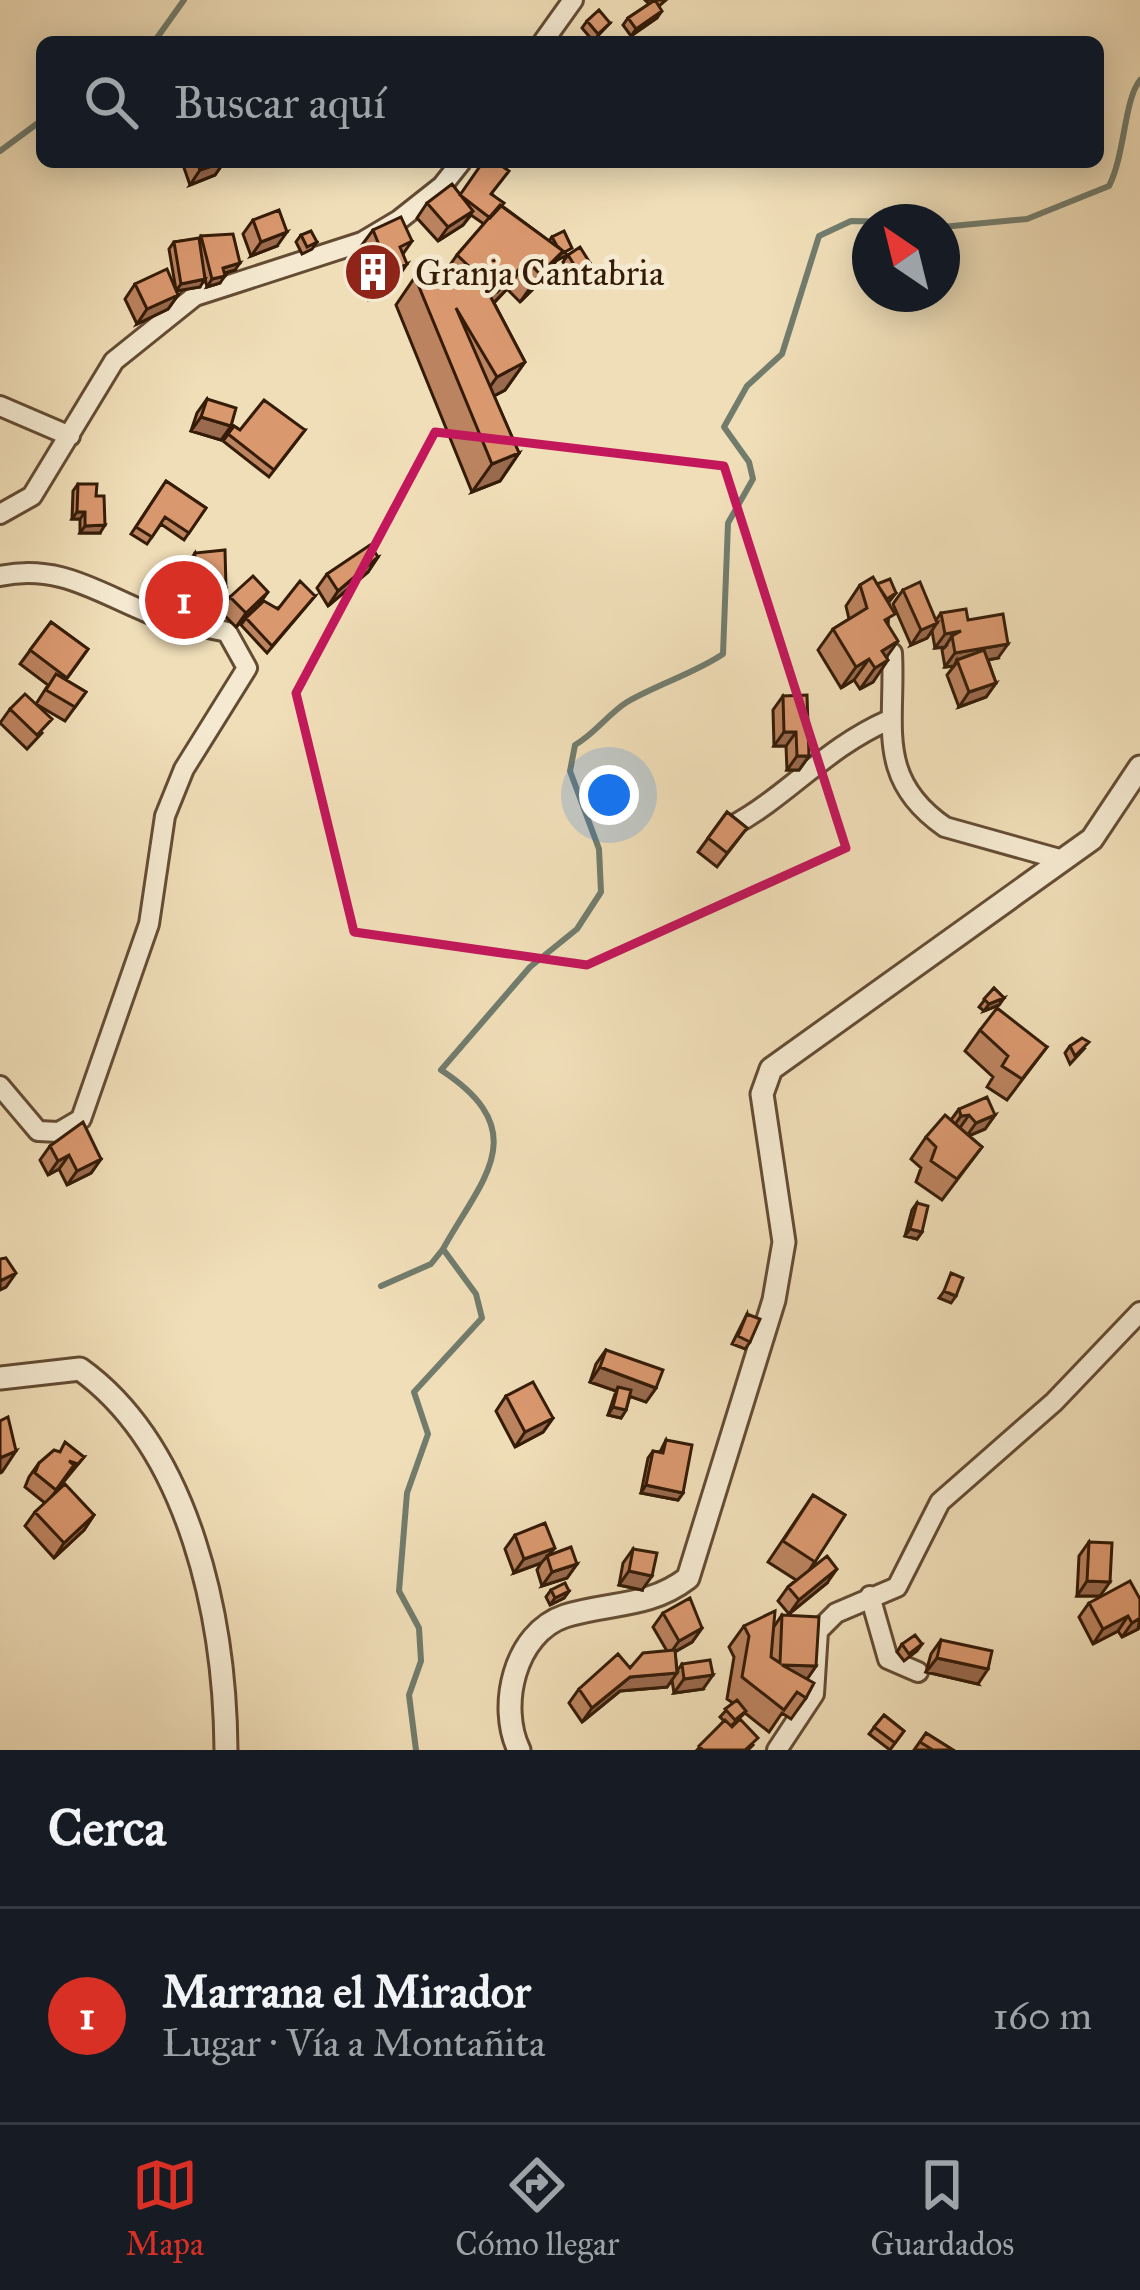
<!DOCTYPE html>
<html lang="es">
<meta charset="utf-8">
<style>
:root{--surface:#171b24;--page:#20242c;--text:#f1f3f6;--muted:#9ea1a6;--line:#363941;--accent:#d93025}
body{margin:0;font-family:"IM FELL Great Primer",serif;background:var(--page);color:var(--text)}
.compass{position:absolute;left:852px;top:204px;width:108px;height:108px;border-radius:50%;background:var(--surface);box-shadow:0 6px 30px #0003;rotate:325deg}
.you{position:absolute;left:609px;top:795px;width:42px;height:42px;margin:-30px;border:9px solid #fff;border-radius:50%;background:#1a73e8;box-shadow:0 0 0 18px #1a73e833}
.badge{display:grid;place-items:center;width:78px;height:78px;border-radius:50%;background:var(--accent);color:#fff;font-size:39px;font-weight:700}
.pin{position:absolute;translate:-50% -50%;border:6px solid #fff;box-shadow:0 3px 12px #0006}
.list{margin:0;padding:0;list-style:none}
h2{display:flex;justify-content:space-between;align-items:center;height:156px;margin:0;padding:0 48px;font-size:51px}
h2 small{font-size:39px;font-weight:400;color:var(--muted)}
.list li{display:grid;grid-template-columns:78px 1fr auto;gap:36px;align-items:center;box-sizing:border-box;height:216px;padding:0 48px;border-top:3px solid var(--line)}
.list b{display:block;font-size:45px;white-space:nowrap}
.list p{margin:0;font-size:39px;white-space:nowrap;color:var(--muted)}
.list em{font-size:39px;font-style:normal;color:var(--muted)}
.icon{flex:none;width:66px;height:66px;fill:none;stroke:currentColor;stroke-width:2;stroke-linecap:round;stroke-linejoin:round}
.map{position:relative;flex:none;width:1140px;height:1750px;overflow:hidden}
.search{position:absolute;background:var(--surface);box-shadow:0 6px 30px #0003;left:36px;right:36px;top:36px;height:132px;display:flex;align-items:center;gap:30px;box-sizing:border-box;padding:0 42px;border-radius:18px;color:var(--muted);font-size:45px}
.sheet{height:372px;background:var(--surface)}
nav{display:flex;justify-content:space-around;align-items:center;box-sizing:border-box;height:168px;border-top:3px solid var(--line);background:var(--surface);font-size:33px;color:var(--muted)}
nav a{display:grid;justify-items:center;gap:6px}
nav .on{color:var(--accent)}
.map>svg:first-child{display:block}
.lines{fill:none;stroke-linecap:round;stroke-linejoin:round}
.stream{stroke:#727c6d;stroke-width:6}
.minor-casing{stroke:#644c34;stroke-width:24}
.tertiary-casing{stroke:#644c34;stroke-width:27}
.minor{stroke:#f5ead1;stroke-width:18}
.tertiary{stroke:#f5ead1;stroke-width:21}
.wall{fill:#bb835f;stroke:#351c08;stroke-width:3}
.shaded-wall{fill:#996a4e;stroke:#351c08;stroke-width:3}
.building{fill:#da986f;stroke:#351c08;stroke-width:3}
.marked{fill:none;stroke:#c2185b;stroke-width:9;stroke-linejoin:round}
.labels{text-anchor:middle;stroke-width:10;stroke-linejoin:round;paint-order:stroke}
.poi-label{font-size:36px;fill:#351c08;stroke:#f5ead1;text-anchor:start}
</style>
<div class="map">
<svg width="1140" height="1750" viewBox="0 0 1140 1750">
<rect width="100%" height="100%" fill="#f0deb8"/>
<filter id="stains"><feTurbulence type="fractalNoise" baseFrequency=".00167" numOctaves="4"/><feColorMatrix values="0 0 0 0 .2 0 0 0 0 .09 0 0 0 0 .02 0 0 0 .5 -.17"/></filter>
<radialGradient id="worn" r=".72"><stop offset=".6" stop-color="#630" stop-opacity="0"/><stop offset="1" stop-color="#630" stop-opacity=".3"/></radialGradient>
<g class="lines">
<path class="stream" d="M154,42L184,0
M0,151L42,120
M942,227L1027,219L1109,186C1125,155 1124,100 1140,80
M381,1286L431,1264L443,1249
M416,1750L409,1695L421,1661L419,1628L399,1591L407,1493L428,1434L414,1392L482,1318L476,1294L443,1249C481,1180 536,1132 441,1070L530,967L577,929L601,892L599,849L570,771L575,745C596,733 608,714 627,702C658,684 695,673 723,654L728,523L753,479L749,462L724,427L747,386L782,354L819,236L851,221L904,222"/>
<g class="minor-casing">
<path id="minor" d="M543,42L573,0
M0,406L70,436
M0,514L32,496L114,361L195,296L362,242L399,220L442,186L461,162
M0,576C57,564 94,590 144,611C170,623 199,625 227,632L247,668L184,769L165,816L149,924L81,1119L59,1132L38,1131L0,1086
M892,653C896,724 874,778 945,827L1063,860
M732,826C788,796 825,748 889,720
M870,1596L888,1659L918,1672
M777,1750L814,1694L818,1631L836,1613L897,1587L940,1502L1054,1402L1140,1312"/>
</g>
<g class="tertiary-casing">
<path id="tertiary" d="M0,1378L80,1369C191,1449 225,1621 226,1750
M519,1750C498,1707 514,1633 565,1616C610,1602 649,1608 688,1578L774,1300L784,1242L762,1094L771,1069L1092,839L1140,767"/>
</g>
<use href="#minor" class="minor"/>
<use href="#tertiary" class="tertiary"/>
</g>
<path class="wall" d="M645,0H666L659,6L657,18L631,36L623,25L628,18L649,4Z
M587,21L610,23L593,41L582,28Z
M182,162H224L215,175L190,185Z
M492,194L502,206L549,241L552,237L567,255L556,261L543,279L520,302L507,289L494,303L525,362L505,390L494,396L519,453L500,481L472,492L396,305L415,277L443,275L457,255L484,224L471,215L463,225L438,241L417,218L427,203L460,195Z
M253,220L277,246L251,256L243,234Z
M373,230L412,241L403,254L388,292L371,299L353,257Z
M301,235L317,242L312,249L302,254L296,242Z
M201,236L235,270L224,273L220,283L207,287L204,274L200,287L176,291L178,295L168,309L137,324L125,299L135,284L176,290L169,249L174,242L199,239Z
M568,255L590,263L585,271L573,278L563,262Z
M207,399L221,440L191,431L197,413Z
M234,426L240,430H305L269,477L223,441Z
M166,481L206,508L184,540L161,524L147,544L131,534Z
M78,484L96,496L100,533H80V519H72L73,491Z
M195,553L206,615L159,606L161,594L181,566H186Z
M378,557L368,572L328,606L317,588L327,574Z
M877,584L896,593L889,602L887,658L873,682L860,689L854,680L841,688L818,650L833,629L849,619L846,606L860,585Z
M903,590L936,620L941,613L968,620L998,658L988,660L996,683L986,697L959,707L947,675L954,666L945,667L942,650L945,647L935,648L932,631L927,638L911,645L893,604Z
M315,596L267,653L241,625L246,618Z
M230,597L258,606L236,627L220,611Z
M51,622L88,649L66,680L86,692L65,721L36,704L48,685L20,664Z
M783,696L809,756L799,770H787L786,746H774L773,710Z
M10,709L42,733L27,749L0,723Z
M727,812L747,828L717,867L698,852Z
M994,988L1004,998L999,1005L984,1011L979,1007Z
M980,1030L1047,1047L1007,1100L987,1087L993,1077L965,1051Z
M1070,1046L1084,1049L1070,1064L1065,1053Z
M959,1109L995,1115L985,1129L969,1136L982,1147L942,1200L916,1182L921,1168L911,1159L926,1137L951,1120Z
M50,1146L101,1159L91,1173L67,1185L59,1169L48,1175L40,1160Z
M917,1203L922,1232L917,1239L905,1236L912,1210Z
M747,1314L750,1342L745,1349L732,1344Z
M606,1350L656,1388L646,1402L630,1396L626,1410L621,1418L608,1415L616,1391L590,1382L596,1364Z
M506,1396L553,1418L543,1432L515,1447L496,1411Z
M666,1440L683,1493L678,1500L641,1493L648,1458L653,1451L660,1452Z
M84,1457L52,1496L94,1515L84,1530L54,1558L25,1526L35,1512L45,1503L25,1487L29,1477L39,1463Z
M813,1495L845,1515L810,1569L827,1583L789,1614L778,1601L788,1587L796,1580L768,1562Z
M515,1535L550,1554L577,1564L567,1578L542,1586L537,1570L541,1563L514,1573L505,1549Z
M1089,1542L1100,1596H1077L1079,1556Z
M633,1549L642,1590L619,1585L623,1563Z
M551,1590L569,1591L564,1598L550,1605L546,1597Z
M1140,1599V1626L1138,1629L1122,1637L1118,1631L1093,1644L1079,1617L1089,1603Z
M663,1613L702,1628L692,1642L675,1652L677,1671L682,1664L703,1689L674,1693L672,1680L667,1687L620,1691L582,1722L569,1703L579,1689L667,1651L653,1627Z
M782,1615L816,1666L807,1679L806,1698L791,1719L782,1713L769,1732L745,1713L731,1726L753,1745L748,1750H697L724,1721L720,1717L733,1703L727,1699L734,1657L729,1647L744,1626L773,1628Z
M941,1640L978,1684L926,1672L931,1654Z
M902,1644H922L917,1651L904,1661L897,1652Z
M884,1715L904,1731L890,1750L869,1734Z
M926,1733L953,1750H914Z"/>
<path class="shaded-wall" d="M662,11L657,18L631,36L636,29Z
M224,162L215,175L190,185L200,170Z
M473,211L463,225L438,241L448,227Z
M287,232L277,246L251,256L261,242Z
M563,251L543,279L520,302L540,274Z
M527,261L507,289L477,320L487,290Z
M240,263L235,270L218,275L223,268Z
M407,264L388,292L371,299L390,272Z
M225,276L220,283L207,287L212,279Z
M205,279L200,287L176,291L181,284Z
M178,295L168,309L137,324L147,309Z
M525,362L505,390L477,405L497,377Z
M201,417L231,426L221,440L191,431Z
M519,453L500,481L472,492L492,464Z
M77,512H85L80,519H72Z
M105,525L100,533H80L85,526Z
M378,557L368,572L328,606L338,591Z
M179,578L226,588L206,615L159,606Z
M268,592L258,606L236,627L246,613Z
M937,623L927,638L911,645L921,630Z
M961,631L952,636L945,647L935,648L945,634Z
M898,641L883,662L882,651Z
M1008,644L998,658L959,665L957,660L954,666L945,667L955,653Z
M869,659L854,680L841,688L856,667Z
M888,660L873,682L860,689L875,668Z
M996,683L986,697L959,707L969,692Z
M784,732H796L786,746H774Z
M797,756H809L799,770H787Z
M1004,998L999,1005L984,1011L989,1004Z
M969,1115L959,1129L951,1130L961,1116Z
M995,1115L985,1129L966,1137L976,1123Z
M69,1155L59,1169L48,1175L58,1161Z
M101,1159L91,1173L67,1185L77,1171Z
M910,1229L922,1232L917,1239L905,1236Z
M16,1273L6,1287L0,1290V1281Z
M944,1291L956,1296L951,1303L939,1298Z
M600,1367L656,1388L646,1402L617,1392L618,1387L616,1391L590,1382Z
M613,1407L626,1410L621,1418L608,1415Z
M553,1418L543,1432L515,1447L525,1432Z
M16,1451L2,1472L0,1473V1458Z
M646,1485L683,1493L678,1500L641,1493Z
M94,1515L84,1530L54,1558L64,1543Z
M555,1548L541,1563L514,1573L524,1559Z
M577,1564L567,1578L542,1586L552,1572Z
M837,1569L827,1583L789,1614L799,1600Z
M629,1571L652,1576L642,1590L619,1585Z
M1087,1581L1110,1582L1100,1596H1077Z
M569,1591L564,1598L550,1605L555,1598Z
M1128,1616L1118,1631L1093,1644L1103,1629Z
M1140,1618L1138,1629L1122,1637L1132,1623Z
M702,1628L692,1642L669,1655L679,1641Z
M937,1658L988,1669L978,1684L926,1672Z
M782,1665L816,1666L801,1688Z
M677,1673L667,1687L620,1691L582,1722L592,1708L630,1677Z
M713,1675L703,1689L674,1693L684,1679Z"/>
<path class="building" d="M655,0L662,11L636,29L628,18Z
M599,10L610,23L598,34L587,21Z
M197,162H222L200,170Z
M483,162H496L509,171L491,194L504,203L490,218L460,195Z
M452,184L473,211L448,227L427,203Z
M500,205L563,251L540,274L527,261L497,292L487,290L525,362L497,377L456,308L519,453L492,464L415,277L439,266L444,277L456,272L463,285L477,274L457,255Z
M279,210L287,232L261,242L253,220Z
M401,217L412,241L400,247L407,264L390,272L373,230Z
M311,231L317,242L307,247L301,235Z
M564,231L572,248L561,254L563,251L557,246L552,237Z
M233,234L240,263L223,268L225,276L212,279L201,236Z
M199,238L205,279L181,284L174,242Z
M580,247L590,263L578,271L568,255Z
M167,269L178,295L147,309L135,284Z
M207,399L236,408L231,426L201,417Z
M264,400L305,430L274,470L228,434L234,426L240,430Z
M166,481L206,508L189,533L165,517L152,537L136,527Z
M78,484H97L96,496H104L105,525L85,526V512H77Z
M370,545L378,557L338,591L327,574Z
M225,550L226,588L179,578L181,566L194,567L195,553Z
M253,576L268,592L246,613L230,597Z
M873,577L895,614L885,620L898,641L882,651L888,660L875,668L869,659L856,667L833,629L867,608L860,585Z
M890,579L896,593L887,599L877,584Z
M300,581L315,596L272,646L246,618L264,601L278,609Z
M920,582L937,623L921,630L903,590Z
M966,609L968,620L1003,614L1008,644L955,653L952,636L961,631L945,634L941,613Z
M51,622L88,649L67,678L30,650Z
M984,650L996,683L969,692L957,660Z
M56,674L86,692L75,707L46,690Z
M25,694L52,719L37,735L10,709Z
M807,695L809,756H797L796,732H784L783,696Z
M727,812L747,828L727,853L708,838Z
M994,988L1004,998L989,1004L984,999Z
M997,1008L1047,1047L1022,1079L1002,1066L1008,1056L980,1030Z
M1082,1038L1089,1042L1075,1056L1070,1046Z
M987,1097L995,1115L976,1123L969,1115L961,1116L959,1109Z
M945,1115L982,1147L957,1179L931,1161L936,1147L926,1137Z
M83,1122L101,1159L77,1171L69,1155L58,1161L50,1146Z
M917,1203L928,1206L922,1232L910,1229Z
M6,1258L16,1273L0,1281V1259Z
M951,1273L963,1278L956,1296L944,1291Z
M747,1314L760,1319L750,1342L738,1336Z
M606,1350L663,1370L656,1388L600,1367Z
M533,1382L553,1418L525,1432L506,1396Z
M618,1387L631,1390L626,1410L613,1407Z
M8,1417L16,1451L0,1458V1421Z
M666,1440L692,1445L683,1493L646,1485L653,1451L663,1453Z
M65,1442L84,1457L78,1464L69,1461L74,1465L56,1490L35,1473L39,1463L54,1450L60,1452Z
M65,1484L94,1515L64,1543L35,1512Z
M813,1495L845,1515L815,1562L783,1541Z
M545,1523L555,1548L524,1559L515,1535Z
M1089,1542L1112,1543L1110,1582L1087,1581Z
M571,1547L577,1564L552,1572L547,1556Z
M633,1549L657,1553L652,1576L629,1571Z
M827,1556L837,1569L799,1600L788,1587Z
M1130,1581L1140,1599V1618L1132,1623L1128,1616L1103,1629L1089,1603Z
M565,1583L569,1591L555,1598L551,1590Z
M690,1598L702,1628L679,1641L663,1613Z
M775,1611L771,1657L780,1663L782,1615L819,1617L816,1666L782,1665L814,1683L806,1698L797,1692L784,1710L742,1677L749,1636L744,1626Z
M915,1635L922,1644L909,1654L902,1644Z
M941,1640L992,1651L988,1669L937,1658Z
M675,1650L677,1673L630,1677L592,1708L579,1689L618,1654L630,1668L643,1653Z
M710,1660L713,1675L684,1679L682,1664Z
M737,1700L746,1711L735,1720L725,1709Z
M884,1715L904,1731L895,1743L874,1727Z
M740,1719L758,1738L745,1750H703L699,1746L725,1720L732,1727Z
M926,1733L953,1750H933L920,1742Z"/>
<path class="marked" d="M435,432L724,466L846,848L587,965L354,932L296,693Z"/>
<defs>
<g id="building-disc" transform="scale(3)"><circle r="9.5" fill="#8f2418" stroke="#f5ead1"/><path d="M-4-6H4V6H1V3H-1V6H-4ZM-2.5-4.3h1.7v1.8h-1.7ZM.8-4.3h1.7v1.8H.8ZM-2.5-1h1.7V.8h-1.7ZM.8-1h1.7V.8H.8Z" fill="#fff"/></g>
</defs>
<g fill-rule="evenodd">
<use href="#building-disc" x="373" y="272"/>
</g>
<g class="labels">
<g class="poi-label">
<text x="415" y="285">Granja Cantabria</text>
</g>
</g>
<rect width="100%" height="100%" filter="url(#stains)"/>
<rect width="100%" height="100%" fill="url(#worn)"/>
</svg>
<svg class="compass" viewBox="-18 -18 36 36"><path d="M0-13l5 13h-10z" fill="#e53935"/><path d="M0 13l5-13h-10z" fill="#9ea1a6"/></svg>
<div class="you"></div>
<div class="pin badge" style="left:184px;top:600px">1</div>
<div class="search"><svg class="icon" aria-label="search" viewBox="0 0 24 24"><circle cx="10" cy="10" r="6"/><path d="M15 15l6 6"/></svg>Buscar aquí</div>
</div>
<section class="sheet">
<h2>Cerca<small></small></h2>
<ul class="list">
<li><span class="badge">1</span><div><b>Marrana el Mirador</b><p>Lugar · Vía a Montañita</p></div><em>160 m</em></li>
</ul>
</section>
<nav>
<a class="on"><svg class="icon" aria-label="map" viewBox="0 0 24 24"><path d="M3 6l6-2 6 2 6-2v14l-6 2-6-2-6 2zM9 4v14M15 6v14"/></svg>Mapa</a>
<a><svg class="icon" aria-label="directions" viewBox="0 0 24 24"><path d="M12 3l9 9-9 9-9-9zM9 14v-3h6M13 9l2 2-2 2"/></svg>Cómo llegar</a>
<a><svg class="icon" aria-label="saved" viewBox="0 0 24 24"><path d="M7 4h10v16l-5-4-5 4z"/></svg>Guardados</a>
</nav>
